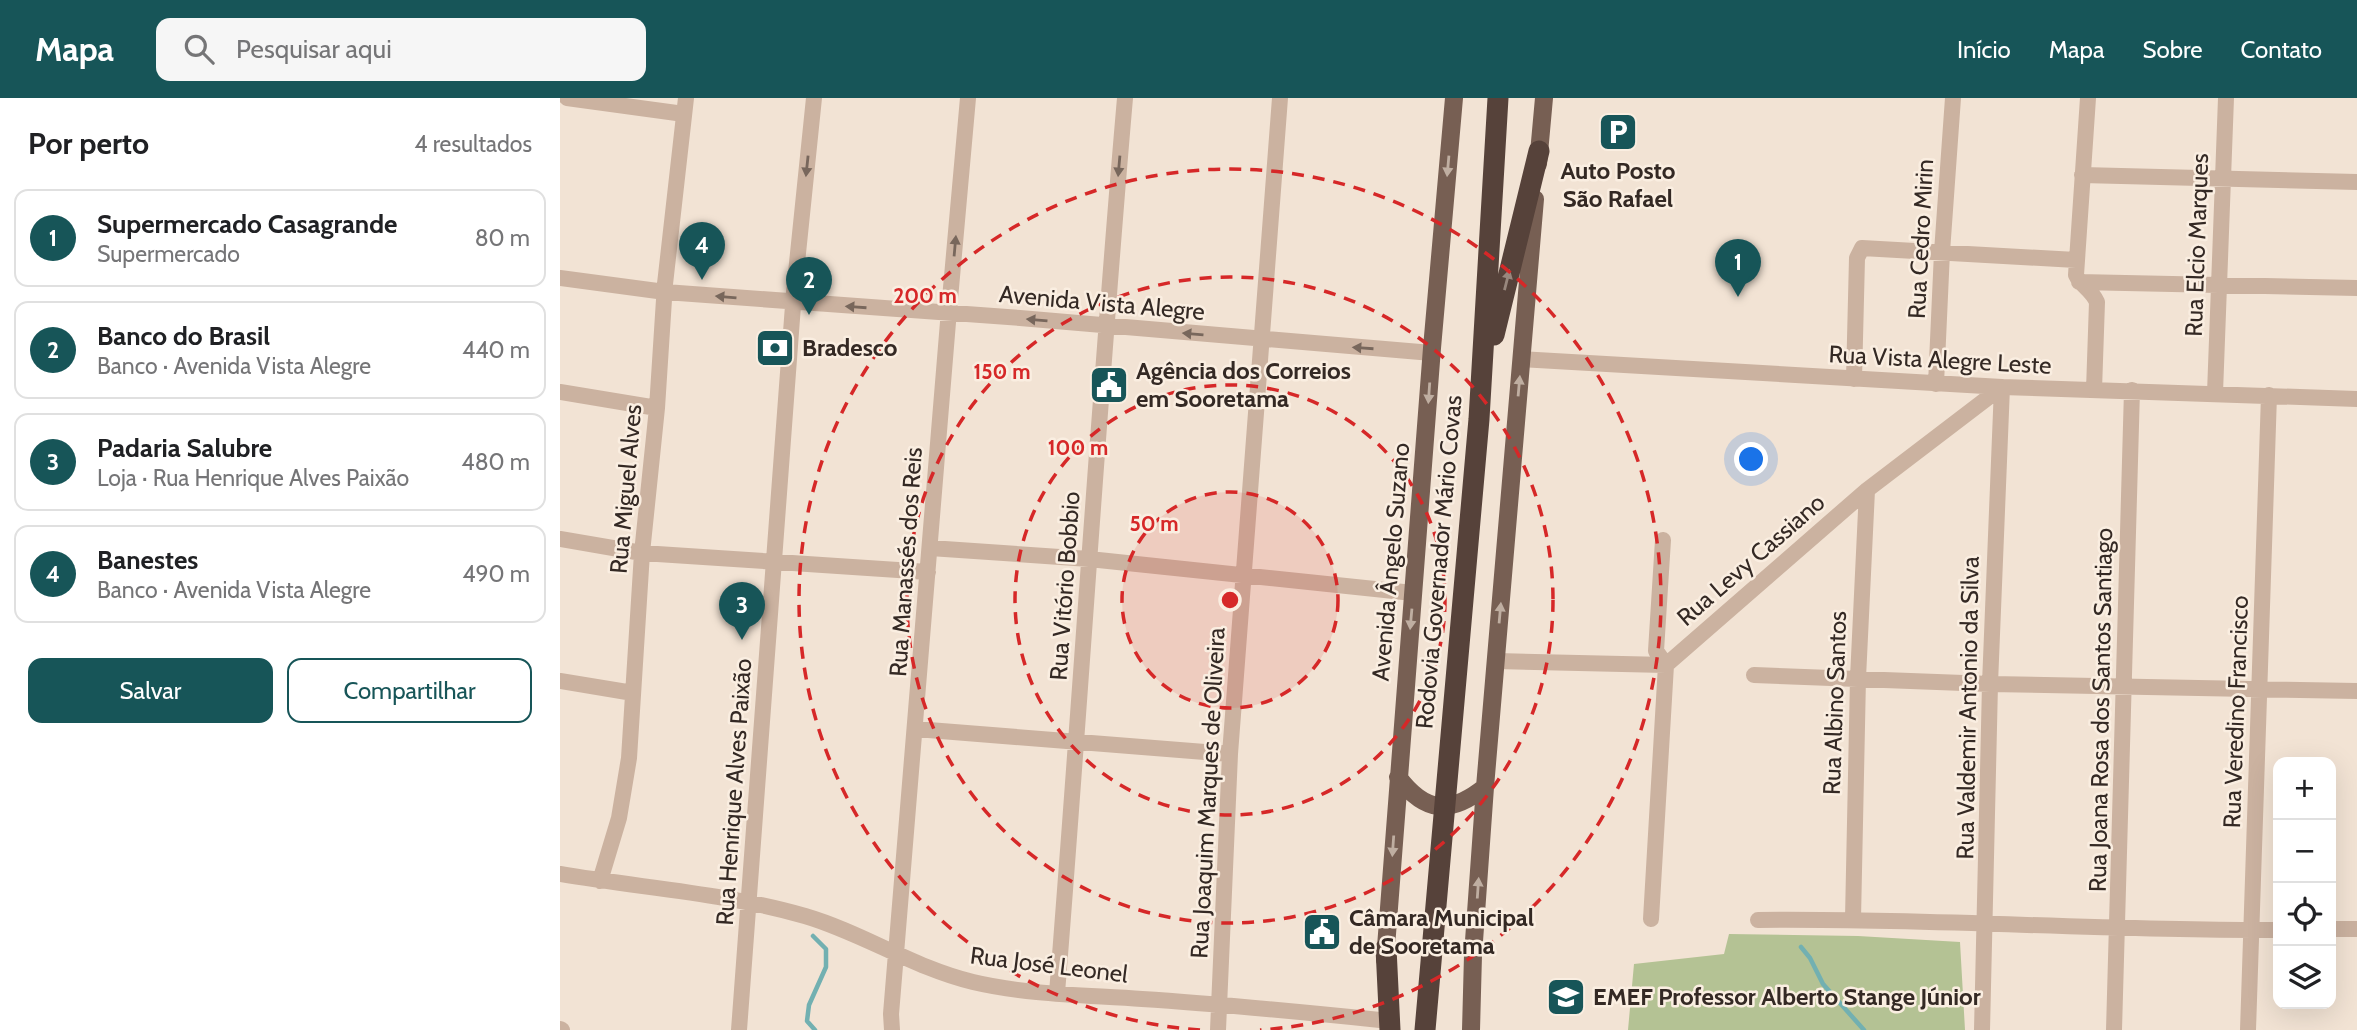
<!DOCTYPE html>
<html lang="pt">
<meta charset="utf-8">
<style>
:root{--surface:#fff;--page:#f6f6f6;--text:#202124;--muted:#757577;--line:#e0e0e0;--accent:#175558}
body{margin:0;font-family:Cabin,sans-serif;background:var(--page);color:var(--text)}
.controls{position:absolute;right:21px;bottom:21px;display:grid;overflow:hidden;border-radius:14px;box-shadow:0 7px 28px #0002}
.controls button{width:63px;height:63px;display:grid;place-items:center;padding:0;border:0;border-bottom:2px solid var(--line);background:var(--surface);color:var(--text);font:35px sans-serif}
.you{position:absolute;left:1192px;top:362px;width:24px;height:24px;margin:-18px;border:5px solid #fff;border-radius:50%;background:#1a73e8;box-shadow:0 0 0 10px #1a73e833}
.badge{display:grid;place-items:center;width:46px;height:46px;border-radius:50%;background:var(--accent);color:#fff;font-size:23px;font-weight:700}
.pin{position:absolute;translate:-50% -58px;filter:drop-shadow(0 2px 4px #0008)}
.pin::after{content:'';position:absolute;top:37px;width:24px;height:21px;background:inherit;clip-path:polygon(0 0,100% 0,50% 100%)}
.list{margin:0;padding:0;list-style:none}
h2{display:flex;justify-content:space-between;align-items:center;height:91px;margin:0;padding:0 28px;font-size:30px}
h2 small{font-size:23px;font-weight:400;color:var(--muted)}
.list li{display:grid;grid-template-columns:46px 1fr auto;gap:21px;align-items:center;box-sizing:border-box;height:98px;margin:0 14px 14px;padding:0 14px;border:2px solid var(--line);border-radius:14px}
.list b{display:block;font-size:26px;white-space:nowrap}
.list p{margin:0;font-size:23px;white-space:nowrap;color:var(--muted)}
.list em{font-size:23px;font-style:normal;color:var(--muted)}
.actions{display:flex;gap:14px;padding:21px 28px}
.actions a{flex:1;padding:16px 0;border:2px solid var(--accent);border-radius:14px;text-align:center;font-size:24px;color:var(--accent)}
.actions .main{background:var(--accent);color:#fff}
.icon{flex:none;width:38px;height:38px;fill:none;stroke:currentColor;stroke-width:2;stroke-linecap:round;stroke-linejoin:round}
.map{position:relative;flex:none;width:1797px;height:932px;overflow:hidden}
header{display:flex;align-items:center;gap:42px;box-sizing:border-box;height:98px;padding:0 35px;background:var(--accent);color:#fff}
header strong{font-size:33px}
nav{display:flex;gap:38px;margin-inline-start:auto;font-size:24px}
.search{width:490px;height:63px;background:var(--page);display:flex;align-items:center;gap:18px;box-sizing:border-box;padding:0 24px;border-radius:14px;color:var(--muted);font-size:26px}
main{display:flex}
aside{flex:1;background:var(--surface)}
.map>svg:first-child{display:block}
.green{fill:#b4c294}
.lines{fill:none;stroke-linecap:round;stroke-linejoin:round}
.stream{stroke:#72b0b1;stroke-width:4.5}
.minor{stroke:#cbb2a0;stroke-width:16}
.major{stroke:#775f53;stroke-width:18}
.highway{stroke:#56423a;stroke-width:21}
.oneway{fill:#78675c}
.oneway2{fill:#bfaea1}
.oneway3{fill:#98877d}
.ring{fill:none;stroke:#d62828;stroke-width:3.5;stroke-dasharray:12 9}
.labels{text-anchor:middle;stroke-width:5;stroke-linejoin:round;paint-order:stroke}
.poi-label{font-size:24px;font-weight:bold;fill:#342924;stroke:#faeee1;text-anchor:start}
.street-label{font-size:24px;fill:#342924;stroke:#faeee1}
.centre{fill:#d62828;stroke:#faeee1;stroke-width:3.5}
.ring-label{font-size:21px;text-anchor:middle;font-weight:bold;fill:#d62828;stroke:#faeee1;stroke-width:5;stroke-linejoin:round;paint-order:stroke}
</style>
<header>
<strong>Mapa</strong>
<div class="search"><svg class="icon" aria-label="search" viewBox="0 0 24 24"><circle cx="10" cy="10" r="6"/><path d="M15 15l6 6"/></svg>Pesquisar aqui</div>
<nav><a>Início</a><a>Mapa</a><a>Sobre</a><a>Contato</a></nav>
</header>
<main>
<aside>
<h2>Por perto<small>4 resultados</small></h2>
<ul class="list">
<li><span class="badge">1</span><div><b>Supermercado Casagrande</b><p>Supermercado</p></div><em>80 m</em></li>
<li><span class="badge">2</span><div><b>Banco do Brasil</b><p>Banco · Avenida Vista Alegre</p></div><em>440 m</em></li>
<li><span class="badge">3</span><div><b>Padaria Salubre</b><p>Loja · Rua Henrique Alves Paixão</p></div><em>480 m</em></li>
<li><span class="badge">4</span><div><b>Banestes</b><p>Banco · Avenida Vista Alegre</p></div><em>490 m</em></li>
</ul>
<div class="actions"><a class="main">Salvar</a><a>Compartilhar</a></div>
</aside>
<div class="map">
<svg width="1797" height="932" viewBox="0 0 1797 932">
<rect width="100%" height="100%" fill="#f2e3d4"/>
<path class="green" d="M1169,836L1298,838L1400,844L1405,932H1068L1074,866L1164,856Z"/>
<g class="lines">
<path class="stream" d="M253,838L266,851V869L249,907L247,923L255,932
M1241,849L1250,860L1263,886L1304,932"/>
<path class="minor" d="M7,0L124,16
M1528,0L1516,177C1521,188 1531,191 1537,204L1534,292
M1522,77L1797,84
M0,180L105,194L460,220L872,255
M1519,184L1797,190
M961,261L1442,289L1797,301
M1294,281L1297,160L1302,150L1516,162
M1376,286L1382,154L1393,0
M0,294L97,310
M1655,295L1666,0
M0,441L82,455L368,474
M370,450L529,461L853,495
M936,563L1106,567L1307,392L1442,289
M1194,577L1430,586L1797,593
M0,583L73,595
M356,631L670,656
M0,776C81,790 166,795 245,818C303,835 354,870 413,884C468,897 527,897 582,901C662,906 741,914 820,922
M40,783L59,720L69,660L82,455L97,310L105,186L126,0
M1091,821L1106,567L1096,553L1103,442
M1293,821L1298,580L1307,392
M1198,822C1371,820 1545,833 1718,832
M1771,831H1797
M497,895C521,596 539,298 565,0
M0,931L2,932
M179,932L234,194L254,0
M332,932L331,916L389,212L408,0
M658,932L670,656L720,0
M1422,932L1430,586L1442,289
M1554,932L1572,292
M1688,932L1709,297"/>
<path class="major" d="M978,66L984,0
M838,679C865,715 890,717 925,689
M825,862L872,250L894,0
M911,932L913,857L925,689L975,101"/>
<path class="highway" d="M934,237L979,53
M826,850L830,932
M865,932L919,321L938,0"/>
</g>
<defs><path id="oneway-solid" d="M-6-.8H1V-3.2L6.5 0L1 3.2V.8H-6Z" transform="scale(1.75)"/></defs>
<g class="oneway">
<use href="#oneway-solid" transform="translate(247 68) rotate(96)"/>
<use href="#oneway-solid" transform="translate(559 68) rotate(95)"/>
<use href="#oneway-solid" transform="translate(395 148) rotate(-85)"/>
<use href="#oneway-solid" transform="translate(166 199) rotate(-175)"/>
<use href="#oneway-solid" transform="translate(296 209) rotate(-176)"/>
<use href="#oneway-solid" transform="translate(477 222) rotate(-175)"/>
<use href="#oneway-solid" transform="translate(633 236) rotate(-175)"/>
<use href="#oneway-solid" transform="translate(803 250) rotate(-176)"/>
</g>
<g class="oneway2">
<use href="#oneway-solid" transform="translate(888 68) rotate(95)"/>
<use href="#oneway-solid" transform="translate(959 288) rotate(-85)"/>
<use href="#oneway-solid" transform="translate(869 295) rotate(94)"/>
<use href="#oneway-solid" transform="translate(940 515) rotate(-85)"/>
<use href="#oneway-solid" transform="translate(851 521) rotate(95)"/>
<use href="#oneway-solid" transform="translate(833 748) rotate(94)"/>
<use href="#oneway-solid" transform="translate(918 790) rotate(-86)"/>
</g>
<use class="oneway3" href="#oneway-solid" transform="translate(947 182) rotate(-76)"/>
<circle cx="670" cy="502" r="108" fill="#d62828" fill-opacity=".12"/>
<g class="ring">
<circle cx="670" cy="502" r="108"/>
<circle cx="670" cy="502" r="215"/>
<circle cx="670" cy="502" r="323"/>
<path d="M640 932A431 431 0 1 1 700 932"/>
</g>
<defs>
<g id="parking-square" transform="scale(2.0125)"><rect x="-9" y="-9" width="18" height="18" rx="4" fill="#175558" stroke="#faeee1"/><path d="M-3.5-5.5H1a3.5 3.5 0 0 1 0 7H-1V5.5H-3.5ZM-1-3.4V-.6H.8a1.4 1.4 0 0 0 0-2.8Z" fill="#fff"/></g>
<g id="bank-square" transform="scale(2.0125)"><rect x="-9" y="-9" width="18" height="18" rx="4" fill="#175558" stroke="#faeee1"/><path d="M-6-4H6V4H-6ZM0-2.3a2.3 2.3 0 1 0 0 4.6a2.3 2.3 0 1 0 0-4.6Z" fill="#fff"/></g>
<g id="civic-square" transform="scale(2.0125)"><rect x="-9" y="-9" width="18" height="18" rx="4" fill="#175558" stroke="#faeee1"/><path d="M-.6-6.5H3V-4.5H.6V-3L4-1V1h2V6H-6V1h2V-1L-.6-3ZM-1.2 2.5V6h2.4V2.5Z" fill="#fff"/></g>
<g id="school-square" transform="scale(2.0125)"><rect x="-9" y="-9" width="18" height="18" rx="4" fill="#175558" stroke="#faeee1"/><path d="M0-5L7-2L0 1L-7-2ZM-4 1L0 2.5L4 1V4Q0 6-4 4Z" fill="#fff"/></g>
</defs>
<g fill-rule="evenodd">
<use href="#parking-square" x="1058" y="34"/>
<use href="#bank-square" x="215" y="250"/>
<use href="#civic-square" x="549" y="287"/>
<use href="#civic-square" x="762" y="834"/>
<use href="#school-square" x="1006" y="899"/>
</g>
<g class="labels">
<g class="poi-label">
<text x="1058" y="81" text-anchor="middle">Auto Posto<tspan x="1058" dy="28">São Rafael</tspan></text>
<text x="242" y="258">Bradesco</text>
<text x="576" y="281">Agência dos Correios<tspan x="576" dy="28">em Sooretama</tspan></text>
<text x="789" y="828">Câmara Municipal<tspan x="789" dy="28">de Sooretama</tspan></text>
<text x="1033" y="907">EMEF Professor Alberto Stange Júnior</text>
</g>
<g class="street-label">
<text transform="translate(1361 141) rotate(-87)" y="8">Rua Cedro Mirin</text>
<text transform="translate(1637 147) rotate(-88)" y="8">Rua Elcio Marques</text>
<text transform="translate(542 205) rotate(5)" y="8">Avenida Vista Alegre</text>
<text transform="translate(1380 262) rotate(3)" y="8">Rua Vista Alegre Leste</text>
<text transform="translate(66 391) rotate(-85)" y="8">Rua Miguel Alves</text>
<text transform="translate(1191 462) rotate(-41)" y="8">Rua Levy Cassiano</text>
<text transform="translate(346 464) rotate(-86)" y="8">Rua Manassés dos Reis</text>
<text transform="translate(831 464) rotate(-85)" y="8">Avenida Ângelo Suzano</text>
<text transform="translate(879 464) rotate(-85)" y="8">Rodovia Governador Mário Covas</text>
<text transform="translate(505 488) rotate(-86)" y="8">Rua Vitório Bobbio</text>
<text transform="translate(1275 605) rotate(-88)" y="8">Rua Albino Santos</text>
<text transform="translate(1408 610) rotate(-89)" y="8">Rua Valdemir Antonio da Silva</text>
<text transform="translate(1541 612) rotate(-89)" y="8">Rua Joana Rosa dos Santos Santiago</text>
<text transform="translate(1676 614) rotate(-88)" y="8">Rua Veredino Francisco</text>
<text transform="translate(174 694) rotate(-86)" y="8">Rua Henrique Alves Paixão</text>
<text transform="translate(648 695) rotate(-87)" y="8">Rua Joaquim Marques de Oliveira</text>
<text transform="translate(489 867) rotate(7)" y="8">Rua José Leonel</text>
</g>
</g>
<circle cx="670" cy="502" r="10" class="centre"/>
<g class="ring-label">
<text x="365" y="205">200 m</text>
<text x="442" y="281">150 m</text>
<text x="518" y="357">100 m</text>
<text x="594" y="433">50 m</text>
</g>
</svg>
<div class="controls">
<button>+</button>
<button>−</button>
<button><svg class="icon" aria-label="locate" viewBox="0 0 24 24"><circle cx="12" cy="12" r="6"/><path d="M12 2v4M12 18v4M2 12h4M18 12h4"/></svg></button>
<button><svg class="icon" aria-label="layers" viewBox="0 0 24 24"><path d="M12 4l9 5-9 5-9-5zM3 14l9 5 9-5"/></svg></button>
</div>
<div class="you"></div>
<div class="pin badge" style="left:1178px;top:199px">1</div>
<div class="pin badge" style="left:249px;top:217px">2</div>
<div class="pin badge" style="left:182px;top:542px">3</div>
<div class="pin badge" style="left:142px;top:182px">4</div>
</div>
</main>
